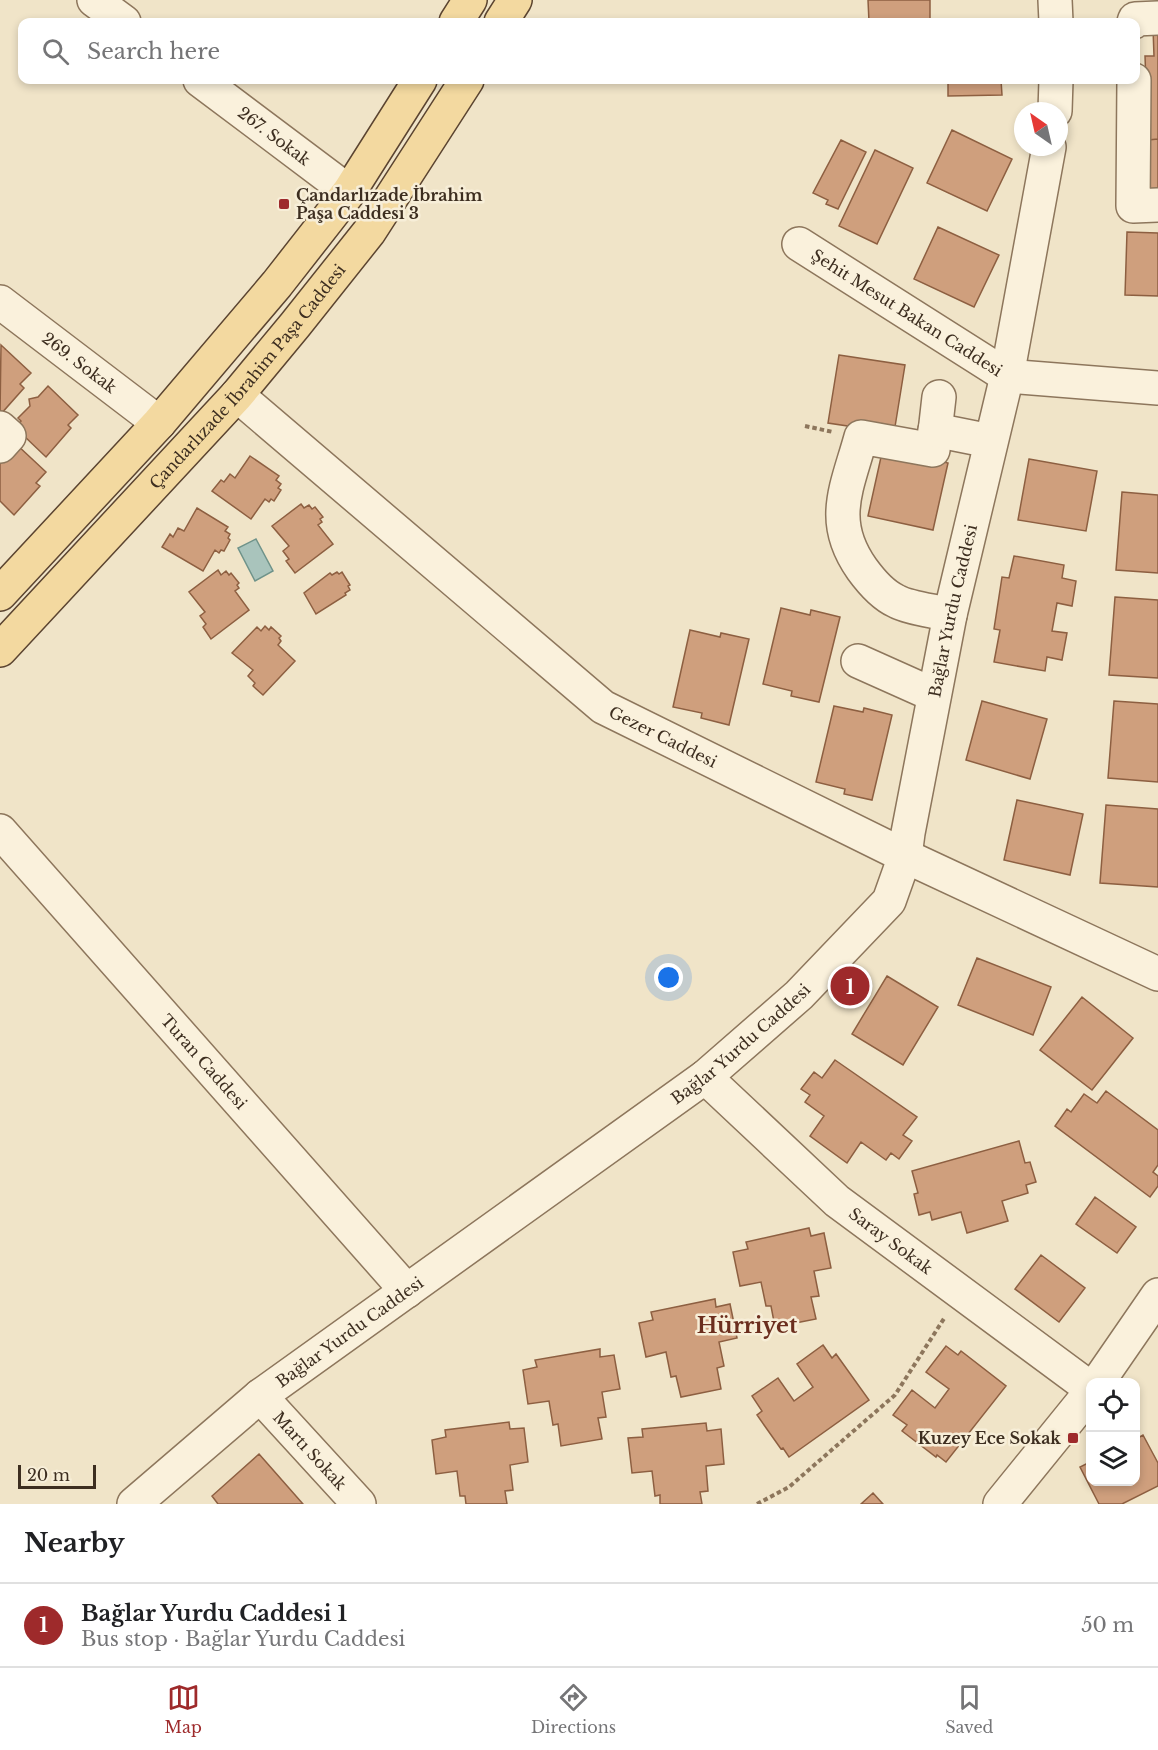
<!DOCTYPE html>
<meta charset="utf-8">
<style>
:root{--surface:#fff;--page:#f6f6f6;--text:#202124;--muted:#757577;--line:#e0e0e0;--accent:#9e2a2b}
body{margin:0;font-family:"Libre Baskerville",serif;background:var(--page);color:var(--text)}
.controls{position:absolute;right:18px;bottom:18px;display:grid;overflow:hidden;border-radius:12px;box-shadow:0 3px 9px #0003}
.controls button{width:54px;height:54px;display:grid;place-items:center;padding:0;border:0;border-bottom:2px solid var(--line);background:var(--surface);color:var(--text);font:30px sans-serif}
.compass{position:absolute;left:1014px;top:102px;width:54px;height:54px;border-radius:50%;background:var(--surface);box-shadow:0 3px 9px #0003;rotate:326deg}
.scale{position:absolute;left:18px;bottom:15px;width:78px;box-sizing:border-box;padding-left:6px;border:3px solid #3d2e20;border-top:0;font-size:16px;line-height:21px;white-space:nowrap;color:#3d2e20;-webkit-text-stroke:4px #f7eed8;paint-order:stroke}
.you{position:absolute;left:669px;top:978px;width:21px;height:21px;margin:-15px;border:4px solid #fff;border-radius:50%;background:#1a73e8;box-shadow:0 0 0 9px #1a73e833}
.badge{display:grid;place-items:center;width:39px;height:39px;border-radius:50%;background:var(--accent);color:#fff;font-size:20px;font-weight:700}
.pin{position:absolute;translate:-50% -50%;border:3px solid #fff;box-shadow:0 2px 6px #0006}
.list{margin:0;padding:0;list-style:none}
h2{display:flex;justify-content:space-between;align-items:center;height:78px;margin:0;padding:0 24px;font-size:26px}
h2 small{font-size:20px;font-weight:400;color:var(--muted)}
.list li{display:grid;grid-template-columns:39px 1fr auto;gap:18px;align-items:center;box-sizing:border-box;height:84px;padding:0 24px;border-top:2px solid var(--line)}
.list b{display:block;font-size:22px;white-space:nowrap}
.list p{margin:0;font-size:20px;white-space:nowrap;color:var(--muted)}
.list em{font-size:20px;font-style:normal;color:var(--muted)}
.icon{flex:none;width:33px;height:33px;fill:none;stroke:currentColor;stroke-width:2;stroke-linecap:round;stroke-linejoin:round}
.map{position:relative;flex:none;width:1158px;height:1504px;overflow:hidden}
.search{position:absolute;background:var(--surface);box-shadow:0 3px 9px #0003;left:18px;right:18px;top:18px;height:66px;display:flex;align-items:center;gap:15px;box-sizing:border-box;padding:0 21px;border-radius:12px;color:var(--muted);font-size:22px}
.sheet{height:162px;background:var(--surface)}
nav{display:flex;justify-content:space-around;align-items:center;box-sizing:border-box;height:84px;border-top:2px solid var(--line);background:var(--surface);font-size:16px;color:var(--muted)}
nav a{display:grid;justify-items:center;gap:3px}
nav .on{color:var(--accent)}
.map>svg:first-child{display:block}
.water{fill:#a9c4bc;stroke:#6f938a;stroke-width:1.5}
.building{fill:#cf9f7d;stroke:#8d5f41;stroke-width:1.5}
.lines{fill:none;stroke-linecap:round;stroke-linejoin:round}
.minor-casing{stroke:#8d765c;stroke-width:36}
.major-casing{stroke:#5b4430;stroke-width:36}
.path{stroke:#8d765c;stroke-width:4;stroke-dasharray:4.5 3;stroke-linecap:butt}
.minor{stroke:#faf1dc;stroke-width:33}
.major{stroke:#f3d9a0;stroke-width:33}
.poi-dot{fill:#9e2a2b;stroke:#f7eed8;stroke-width:2}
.labels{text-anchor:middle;stroke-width:5;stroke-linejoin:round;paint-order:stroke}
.street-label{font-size:16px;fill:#3d2e20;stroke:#f7eed8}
.poi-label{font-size:16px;font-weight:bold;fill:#3d2e20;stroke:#f7eed8;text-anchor:start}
.district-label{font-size:22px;font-weight:bold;fill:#6b2e1e;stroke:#f7eed8}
</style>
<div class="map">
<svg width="1158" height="1504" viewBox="0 0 1158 1504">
<rect width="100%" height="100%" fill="#f0e4c8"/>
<path class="water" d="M256,539L273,571L255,581L238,548Z"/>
<path class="building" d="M868,0H930V22H869Z
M1153,28H1158V139L1148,140L1145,56H1154Z
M948,80H1001L1002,95L948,96Z
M952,130L1012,159L987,211L927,183Z
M1158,139V198H1150L1148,140Z
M841,140L866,152L838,209L826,204L828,200L813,193Z
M875,150L913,168L877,244L839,226Z
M938,227L999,255L974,307L914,279Z
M1127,232L1158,233V296L1125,295Z
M1,345L31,373L20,384L24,388L0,415Z
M839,355L905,365L894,433L828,423Z
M48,386L78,415L68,425L71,428L46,457L23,435L25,433L18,425L21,421L18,418L30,406L29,399L38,397Z
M16,444L46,472L36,483L40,486L14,515L0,501V455Z
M883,448L948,463L933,530L868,516Z
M250,456L279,476L276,480L281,484L278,488L281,490L274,501L271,499L269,502L265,499L251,519L212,491L221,480L224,482L230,474L235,478Z
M1029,459L1097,471L1086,531L1018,520Z
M1122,492L1158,495V573L1116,570Z
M301,504L304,508L309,505L312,509L315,507L323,517L320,519L322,522L318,525L333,544L295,573L286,561L289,559L283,551L289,546L272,526Z
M197,508L228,527L225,531L230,534L228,538L230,540L224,551L221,550L219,553L215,550L203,571L162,547L170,534L173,537L178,528L184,531Z
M1014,556L1064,565L1062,578L1076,581L1072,606L1057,603L1052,631L1067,633L1062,660L1047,657L1045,671L994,662L1000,630L994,629L1002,577L1009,578Z
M218,570L221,575L226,571L229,575L231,573L239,583L237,585L239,588L235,591L249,610L211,639L203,627L206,624L200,616L205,612L189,592Z
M337,572L339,574L342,572L350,585L348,586L350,590L345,593L346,595L316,614L304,593L330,573L332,575Z
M1115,597L1158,600V678L1109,675Z
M781,608L810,615L811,610L840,617L819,702L791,696L792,691L763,684Z
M265,626L269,630L271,627L281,636L279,638L281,641L278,645L295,661L263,695L253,686L255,683L248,676L253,670L232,653L257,627L261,631Z
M690,630L720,637L721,633L749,639L729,725L701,718L702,713L673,707Z
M982,701L1047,719L1030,779L966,760Z
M1114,701L1158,704V782L1108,778Z
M834,706L863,712L864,708L892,715L872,800L844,794L845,789L816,782Z
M1017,800L1083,814L1070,875L1004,860Z
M1106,805L1158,809V887L1100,883Z
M977,958L1051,987L1033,1035L958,1005Z
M887,976L938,1007L903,1065L852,1034Z
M1082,997L1133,1038L1092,1090L1040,1050Z
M835,1060L917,1117L903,1135L912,1141L899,1159L891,1153L886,1160L861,1142L847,1163L810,1136L824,1116L805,1102L810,1095L801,1089L814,1072L822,1078Z
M1106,1091L1158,1130V1165L1153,1172L1158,1176V1186L1150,1197L1055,1126L1067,1109L1071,1112L1084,1094L1097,1103Z
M1019,1141L1025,1163L1030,1162L1036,1182L1026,1185L1028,1193L1002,1201L1008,1221L967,1233L961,1212L932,1220L930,1212L919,1215L914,1194L918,1193L912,1171Z
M1095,1197L1136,1227L1117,1253L1076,1224Z
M809,1228L811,1236L824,1233L831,1268L814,1271L819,1296L811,1297L816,1319L775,1327L771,1306H766L761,1282L740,1286L733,1252L748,1249L746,1242Z
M1041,1255L1085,1288L1059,1322L1015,1289Z
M715,1299L716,1307L730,1304L737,1338L719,1342L724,1366L717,1368L721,1389L681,1397L676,1376L671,1377L666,1352L646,1357L639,1323L653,1320L651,1312Z
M823,1345L832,1358L836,1354L869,1400L789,1457L783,1448L781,1449L757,1415L762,1411L752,1396L778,1378L794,1401L813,1387L797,1364Z
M946,1346L958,1355L961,1351L1006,1386L946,1462L937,1455L936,1457L902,1431L907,1425L893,1415L912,1390L935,1408L949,1389L926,1372Z
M600,1349V1357L614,1355L620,1389L602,1392L606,1417L598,1418L602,1439L561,1446L558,1424L553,1425L549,1401L528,1404L523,1370L537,1367L535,1360Z
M509,1422L510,1429L524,1428L528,1462L510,1465L513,1490L505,1491L507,1504H466L465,1496H460L457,1471L436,1474L432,1440L446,1437L445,1430Z
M706,1423L707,1431L721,1429L724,1464L706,1466L708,1491L700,1492L702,1504H660V1495L655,1496L652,1471L632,1473L628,1438L643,1437L642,1429Z
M1143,1435L1158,1463V1486L1122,1504H1099L1080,1467L1090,1462V1482H1136V1439Z
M259,1454L303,1504H218L212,1496Z
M873,1493L883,1504H861Z"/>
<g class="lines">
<g class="minor-casing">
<g id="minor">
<path d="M94,0L124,22"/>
<path d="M1055,0L1056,22"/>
<path d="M1134,22L1135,19L1158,18"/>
<path id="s1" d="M200,80L349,192"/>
<path d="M1134,80L1133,206L1158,205"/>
<path d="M1055,111L1056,80"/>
<path id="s2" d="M799,244L1007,376L1158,388"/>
<path id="s3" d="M0,302L159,423"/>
<path id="s4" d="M237,395L603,707L905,856L1158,974"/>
<path d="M939,397L933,450L861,437C847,488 828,521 862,569C870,580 883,595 896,601C908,608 936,611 950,615"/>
<path d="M0,428L9,436L0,446"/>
<path d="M935,430L990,441"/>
<path d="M858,661L934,695"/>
<path id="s5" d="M0,831L407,1291"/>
<path id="s6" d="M705,1077L837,1201L1090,1388"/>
<path d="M1098,1382L1158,1295"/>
<path id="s7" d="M260,1396L359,1504"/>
<path id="s8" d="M134,1504L260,1396L705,1077L799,995L889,901L905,856L908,833L950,615L1007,376L1049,147"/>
<path d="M1000,1504L1090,1393"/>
</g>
</g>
<g class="major-casing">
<g id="major">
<path d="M456,22L470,0"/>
<path d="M501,22L515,0"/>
<path d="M0,594L159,423L277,284L349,192L420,80"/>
<path id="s9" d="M0,650L237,395L295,325L369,232L467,80"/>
</g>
</g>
<path class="path" d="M805,426L833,432
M757,1504L789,1487L895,1395L945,1317"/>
<use href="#minor" class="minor"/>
<use href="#major" class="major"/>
</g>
<g class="poi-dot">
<rect x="278" y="198" width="12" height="12" rx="3"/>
<rect x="1067" y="1432" width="12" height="12" rx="3"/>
</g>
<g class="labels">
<g class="street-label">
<text dy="6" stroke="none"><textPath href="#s1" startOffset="93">267. Sokak</textPath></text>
<text dy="6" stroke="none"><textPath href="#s2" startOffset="128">Şehit Mesut Bakan Caddesi</textPath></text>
<text dy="6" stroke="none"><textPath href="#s3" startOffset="100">269. Sokak</textPath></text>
<text dy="6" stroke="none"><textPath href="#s9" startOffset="369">Çandarlızade İbrahim Paşa Caddesi</textPath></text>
<text dy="6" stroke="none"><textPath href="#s8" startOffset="1266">Bağlar Yurdu Caddesi</textPath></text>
<text dy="6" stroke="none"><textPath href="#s4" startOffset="548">Gezer Caddesi</textPath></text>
<text dy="6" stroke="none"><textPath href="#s8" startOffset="762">Bağlar Yurdu Caddesi</textPath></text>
<text dy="6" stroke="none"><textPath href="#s5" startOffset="308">Turan Caddesi</textPath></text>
<text dy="6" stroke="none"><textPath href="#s6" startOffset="248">Saray Sokak</textPath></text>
<text dy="6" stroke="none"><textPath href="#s8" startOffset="276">Bağlar Yurdu Caddesi</textPath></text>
<text dy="6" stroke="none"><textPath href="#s7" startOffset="74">Martı Sokak</textPath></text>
</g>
<g class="poi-label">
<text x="296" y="201">Çandarlızade İbrahim<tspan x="296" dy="18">Paşa Caddesi 3</tspan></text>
<text x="1061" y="1444" text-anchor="end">Kuzey Ece Sokak</text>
</g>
<g class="district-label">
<text x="747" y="1333">Hürriyet</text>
</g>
</g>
</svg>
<div class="controls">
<button><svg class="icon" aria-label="locate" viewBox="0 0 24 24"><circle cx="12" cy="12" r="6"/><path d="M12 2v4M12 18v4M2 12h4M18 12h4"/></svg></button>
<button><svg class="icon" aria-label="layers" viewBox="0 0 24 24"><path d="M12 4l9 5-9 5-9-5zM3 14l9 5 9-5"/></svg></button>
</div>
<svg class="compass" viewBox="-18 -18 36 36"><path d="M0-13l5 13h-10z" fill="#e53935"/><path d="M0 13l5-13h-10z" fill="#757577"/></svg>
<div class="scale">20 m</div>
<div class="you"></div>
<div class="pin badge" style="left:850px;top:986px">1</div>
<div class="search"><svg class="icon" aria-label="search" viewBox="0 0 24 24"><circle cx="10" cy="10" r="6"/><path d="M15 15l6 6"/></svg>Search here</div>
</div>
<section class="sheet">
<h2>Nearby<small></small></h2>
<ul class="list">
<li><span class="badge">1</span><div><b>Bağlar Yurdu Caddesi 1</b><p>Bus stop · Bağlar Yurdu Caddesi</p></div><em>50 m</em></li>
</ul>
</section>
<nav>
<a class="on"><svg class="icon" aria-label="map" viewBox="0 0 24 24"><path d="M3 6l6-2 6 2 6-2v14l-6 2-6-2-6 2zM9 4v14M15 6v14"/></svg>Map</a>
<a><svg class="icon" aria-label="directions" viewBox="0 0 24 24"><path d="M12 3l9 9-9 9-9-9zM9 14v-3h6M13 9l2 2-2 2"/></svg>Directions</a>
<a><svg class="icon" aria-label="saved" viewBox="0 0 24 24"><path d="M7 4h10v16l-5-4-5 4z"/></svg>Saved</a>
</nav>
